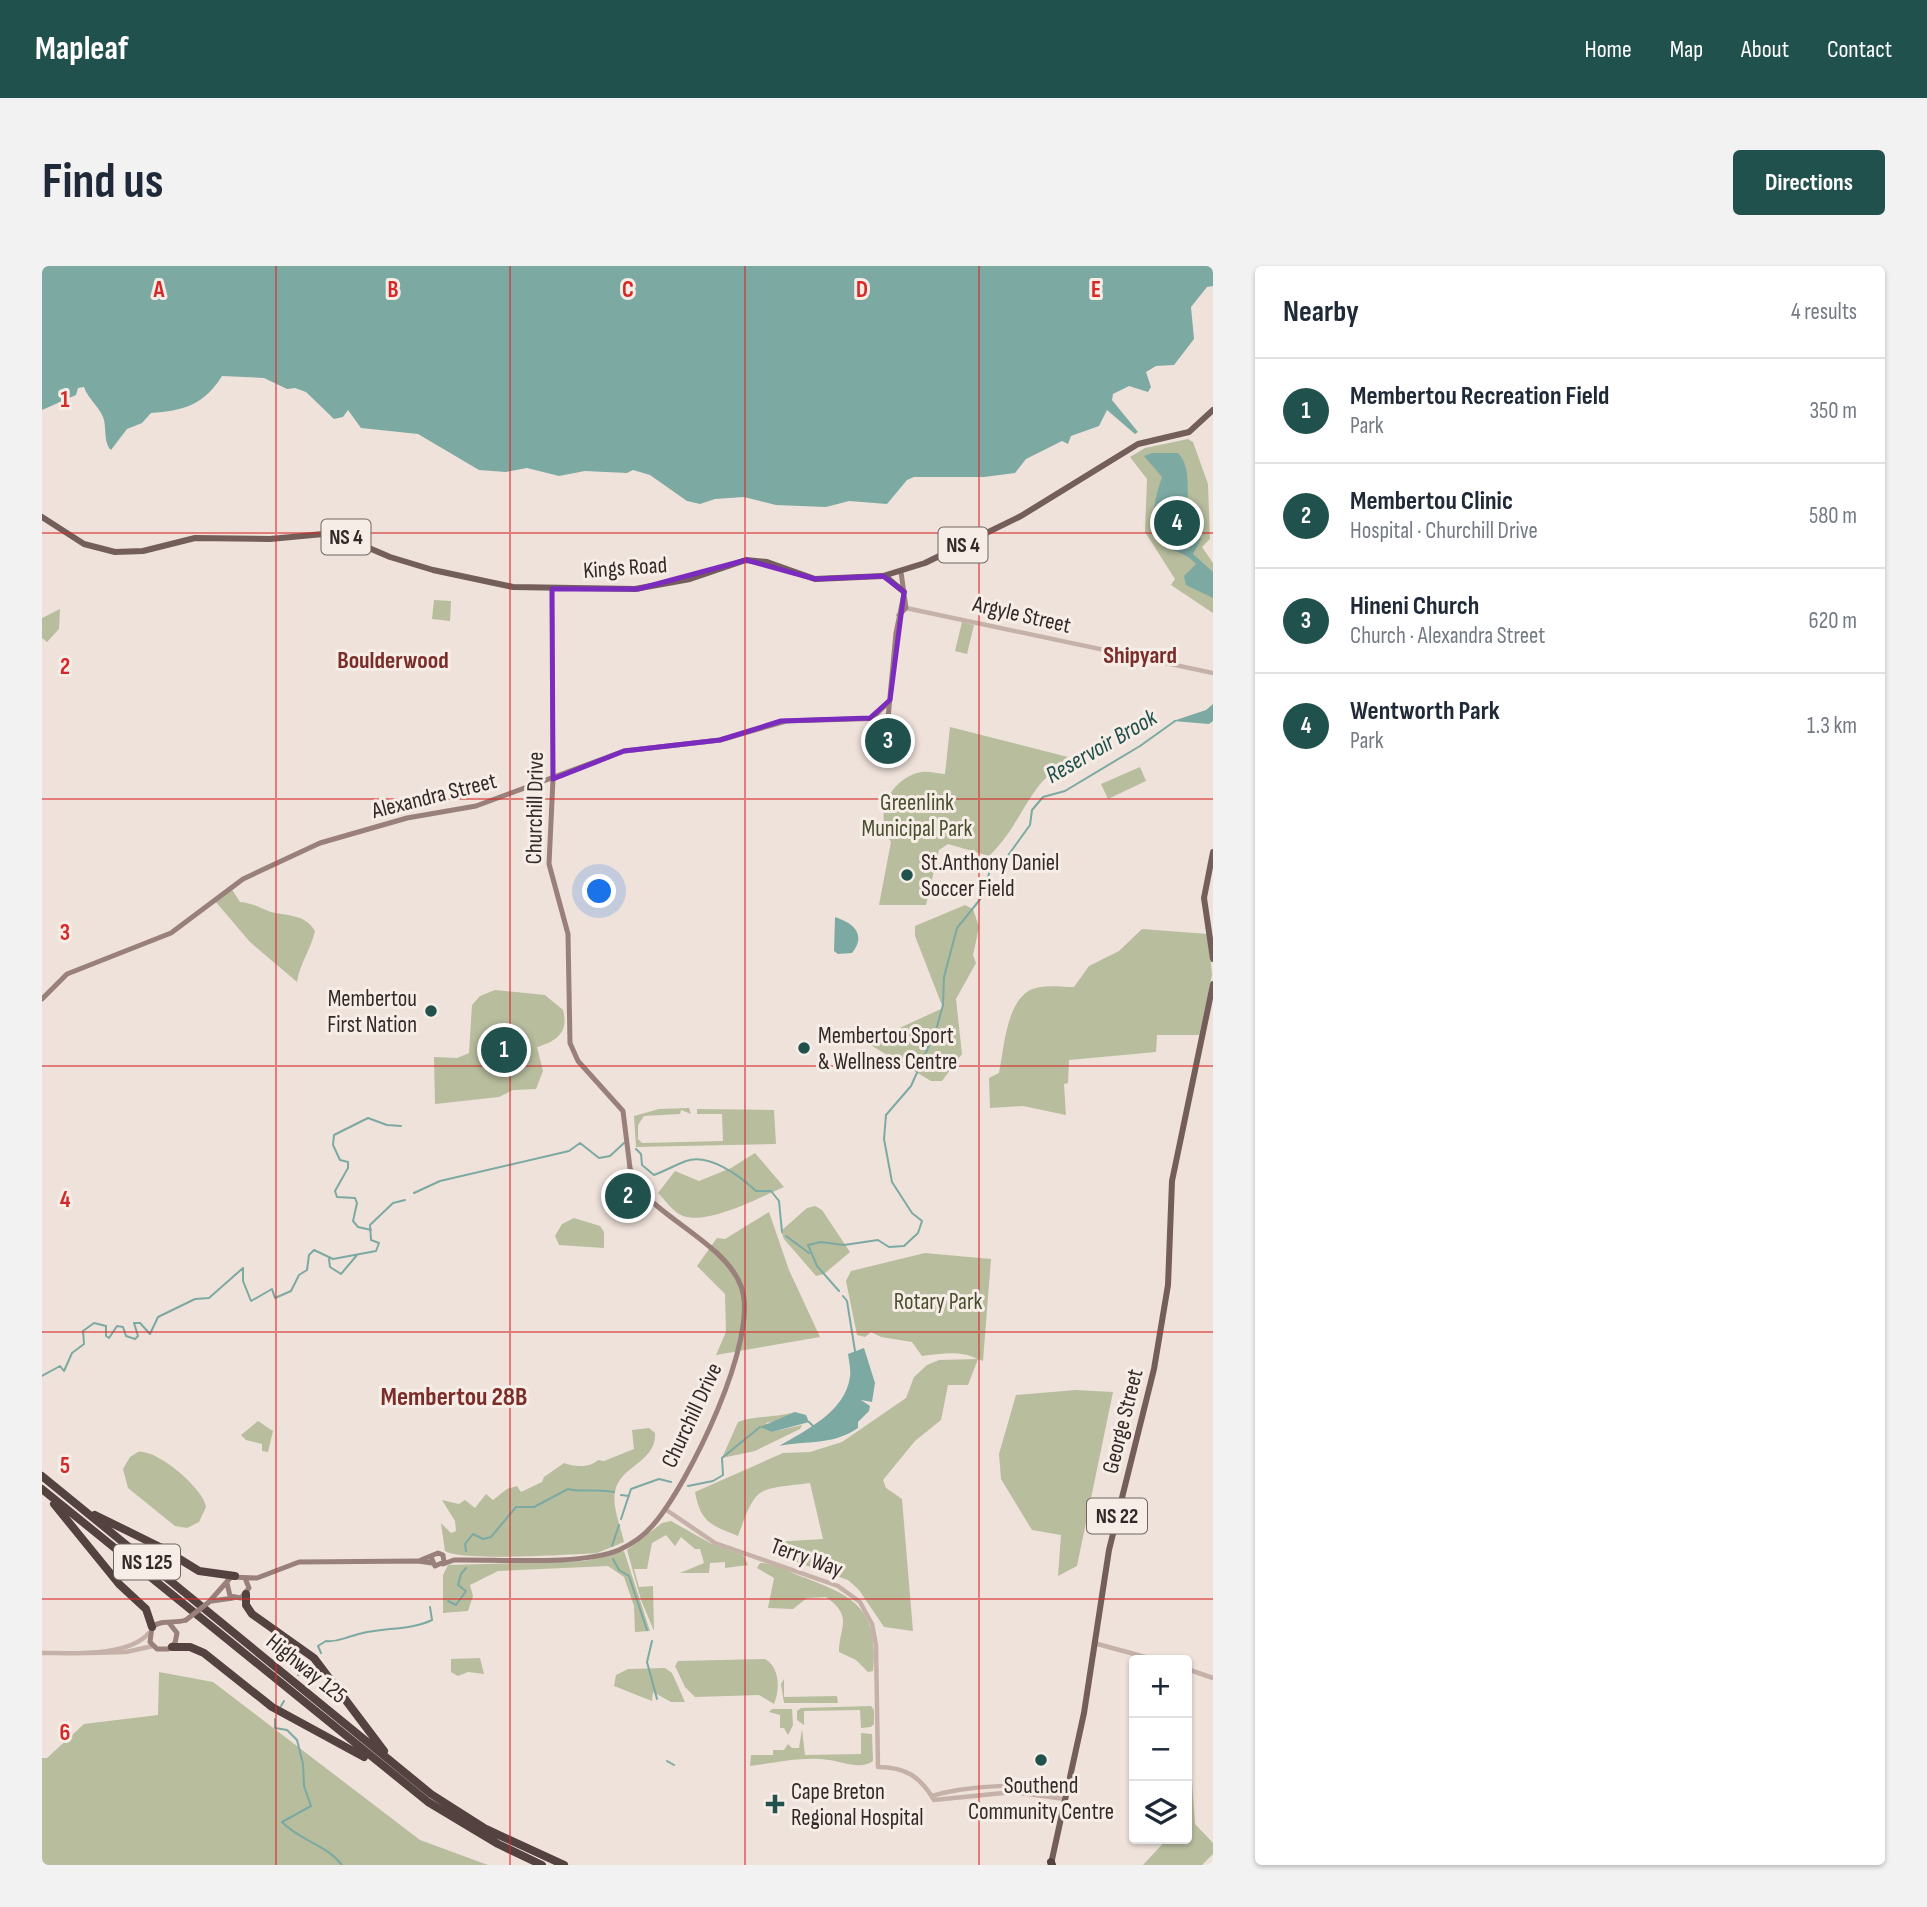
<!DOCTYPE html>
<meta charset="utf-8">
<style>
:root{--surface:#fff;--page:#f2f2f3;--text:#1f2937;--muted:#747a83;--line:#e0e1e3;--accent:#21514c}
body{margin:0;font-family:"Sofia Sans Condensed",sans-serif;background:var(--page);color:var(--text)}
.controls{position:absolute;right:21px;bottom:21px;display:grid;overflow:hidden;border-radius:7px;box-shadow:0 2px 5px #0004}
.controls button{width:63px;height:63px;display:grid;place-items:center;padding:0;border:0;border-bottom:2px solid var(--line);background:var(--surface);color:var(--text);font:35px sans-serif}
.you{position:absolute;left:558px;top:626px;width:24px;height:24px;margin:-18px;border:5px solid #fff;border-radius:50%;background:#1a73e8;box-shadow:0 0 0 10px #1a73e833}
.badge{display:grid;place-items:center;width:46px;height:46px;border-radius:50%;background:var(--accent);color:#fff;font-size:23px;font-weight:700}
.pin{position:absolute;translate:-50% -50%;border:4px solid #fff;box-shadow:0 2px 7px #0006}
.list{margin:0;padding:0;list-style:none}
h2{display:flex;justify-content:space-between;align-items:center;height:91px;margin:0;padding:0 28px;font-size:30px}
h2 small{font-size:23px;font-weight:400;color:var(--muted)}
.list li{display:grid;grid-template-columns:46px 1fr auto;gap:21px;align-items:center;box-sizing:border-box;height:105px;padding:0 28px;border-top:2px solid var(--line)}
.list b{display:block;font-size:26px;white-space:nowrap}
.list p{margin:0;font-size:23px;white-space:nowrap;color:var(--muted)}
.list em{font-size:23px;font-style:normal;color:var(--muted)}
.icon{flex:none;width:38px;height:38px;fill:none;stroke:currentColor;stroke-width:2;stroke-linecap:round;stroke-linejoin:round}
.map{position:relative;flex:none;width:1171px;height:1599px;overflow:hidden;border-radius:7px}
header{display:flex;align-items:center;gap:42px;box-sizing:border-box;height:98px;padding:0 35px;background:var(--accent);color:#fff}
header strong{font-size:33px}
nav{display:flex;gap:38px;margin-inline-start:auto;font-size:24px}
.intro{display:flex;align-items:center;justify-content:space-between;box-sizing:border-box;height:168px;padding:0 42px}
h1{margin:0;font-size:49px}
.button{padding:18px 32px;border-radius:7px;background:var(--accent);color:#fff;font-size:24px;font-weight:700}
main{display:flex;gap:42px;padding:0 42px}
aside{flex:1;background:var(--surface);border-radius:7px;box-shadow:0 2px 5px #0004}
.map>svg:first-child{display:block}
.green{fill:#b7bd9d}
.water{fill:#7da9a3}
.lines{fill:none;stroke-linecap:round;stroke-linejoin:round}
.stream{stroke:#7da9a3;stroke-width:2}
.tertiary{stroke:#c6b1a8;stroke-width:4.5}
.secondary{stroke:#99807a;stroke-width:5}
.primary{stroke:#745e5a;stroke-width:6}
.motorway{stroke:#544240;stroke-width:8}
.secondary-bridge{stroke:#99807a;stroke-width:5}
.marked{fill:none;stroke:#7b2cbf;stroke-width:5;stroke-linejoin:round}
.grid{fill:none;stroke:#d62828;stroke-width:2;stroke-opacity:0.55}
.poi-dot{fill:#21514c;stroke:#f7ede7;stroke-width:2.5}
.labels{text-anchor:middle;stroke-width:6;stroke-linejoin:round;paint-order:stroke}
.shield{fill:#f7ede7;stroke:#6e6461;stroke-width:2}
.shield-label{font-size:21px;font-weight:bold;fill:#342928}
.street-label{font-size:23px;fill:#342928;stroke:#f7ede7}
.park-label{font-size:23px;fill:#494f2e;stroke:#f7ede7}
.poi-label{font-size:23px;fill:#342928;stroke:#f7ede7;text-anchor:start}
.neighbourhood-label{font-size:24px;font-weight:bold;fill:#7b2e29;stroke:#f7ede7}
.water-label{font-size:24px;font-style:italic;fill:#21514c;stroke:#f7ede7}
.quarter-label{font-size:26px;font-weight:bold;fill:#7b2e29;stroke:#f7ede7}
.grid-label{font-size:23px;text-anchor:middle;font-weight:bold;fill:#d62828;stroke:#f7ede7;stroke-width:6;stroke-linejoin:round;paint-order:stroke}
</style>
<header>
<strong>Mapleaf</strong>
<nav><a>Home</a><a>Map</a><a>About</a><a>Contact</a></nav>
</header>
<div class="intro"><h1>Find us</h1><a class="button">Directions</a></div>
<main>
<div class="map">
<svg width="1171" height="1599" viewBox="0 0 1171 1599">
<rect width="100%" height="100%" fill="#efe2db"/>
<path class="green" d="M1146,173L1151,176L1166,218L1168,273L1160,281L1171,297V347L1129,319L1133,313L1103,266L1105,213L1088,191L1103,182Z
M392,334L409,335L408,355L390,353Z
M18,343L17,363L5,376L0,372V352Z
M920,356L932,359L925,388L913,385Z
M908,461L1026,491C1017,502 1003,511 995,522C977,547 970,568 947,590L906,578L897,584L884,639H837L849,576C832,550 846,516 875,507C884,504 893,507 903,508Z
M1098,501L1104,515L1066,533L1059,518Z
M189,622L198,636C211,637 218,642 229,646C246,650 263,648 273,665C269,683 258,697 255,716L208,676L173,635Z
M923,639L931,643L937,661L931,689L934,697L914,733L920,788L900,815H889L825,777L901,742L873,670V660Z
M1100,663L1166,668L1170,709L1157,769H1115L1114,786L1027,794L1026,817L1022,818L1024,849L981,840L948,842L947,812L957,807C962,783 964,737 988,724C1001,718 1019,721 1032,721L1047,700L1077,685Z
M453,724L503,729L521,744C527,766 515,775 495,781L501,805L494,823L471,824L457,831L393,838L392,791L415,792L427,787L430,739L438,730Z
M647,842L649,848L639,844L638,848L602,850L596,859V873L600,877L681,875L680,848H655V843L732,844L734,878L594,881L592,850L617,843Z
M713,887L742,921C718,931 667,959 641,950C631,946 623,934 616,927L633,905L657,915L689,902Z
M773,940L780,944L808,986L782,1008L774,1010L742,973L739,965L765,942Z
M727,946L747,1004L778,1071L674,1089L684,1066L683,1028L655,1000L675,972L683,973Z
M532,952L558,960L562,966V982L517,979L513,970L520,958Z
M883,987L949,993L941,1095L936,1093L926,1119H906L899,1154L873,1175L841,1214L844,1222L860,1233L871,1365L842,1361L817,1324L806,1314L729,1287L732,1276L781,1273L768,1217C714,1224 715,1218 696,1270C669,1259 659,1257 653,1226L741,1187L768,1186L800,1176L864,1132L872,1111L885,1099L897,1094L935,1093C919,1084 898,1088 880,1090L870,1076L839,1071L829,1066L823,1071L815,1069L804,1015L809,1005Z
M1034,1124L1071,1126L1035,1300L1016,1310L1019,1269L990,1264L959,1213L957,1188L974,1129Z
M753,1146L739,1154L724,1157L730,1166L760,1159L758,1163L713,1185L680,1192L696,1156C715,1149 733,1152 753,1146Z
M216,1155L231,1165L226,1186L220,1185V1178L204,1174L199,1169Z
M607,1162L613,1167C615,1196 577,1200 573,1226C570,1241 579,1261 582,1276L555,1287L540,1288C516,1289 418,1295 403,1285L399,1257L409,1267L414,1265L413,1255L400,1234L417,1238L423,1234L433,1242L444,1228L451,1234L465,1223L475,1220L479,1226L500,1216L502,1211L522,1197C532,1201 548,1202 556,1194L562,1195L592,1183L590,1164Z
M96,1186C115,1183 162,1223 164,1241L157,1256L145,1262L133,1260L86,1222L81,1203L88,1191Z
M629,1255L668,1277L701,1289L706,1299L683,1302V1296L668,1297L667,1307H638L662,1297L658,1283H653L639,1271L633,1280L624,1269L610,1277L605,1303H592L597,1321L611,1320L612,1365L599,1334L585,1284L620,1257Z
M582,1285L608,1365L593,1366L592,1340L582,1311L566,1300L456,1305L428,1319L431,1330L426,1345L401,1347V1309L406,1299L543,1295Z
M718,1297C730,1296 746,1305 758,1310C812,1330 837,1342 831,1405L826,1406L814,1394L797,1386C797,1361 812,1351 784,1331L765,1332L751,1343L726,1342L732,1312L715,1302Z
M438,1392L442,1408L426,1406L416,1410L409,1406V1393Z
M723,1393C738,1401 738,1424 732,1438L717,1429L653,1431L643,1421L633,1400L636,1395Z
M623,1402L630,1407L643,1436H629L611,1426L610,1435L572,1420L574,1409L586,1403Z
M117,1406L171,1416L378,1574L446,1599H0V1492H5L42,1458L116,1449Z
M742,1413V1431L795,1430L796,1437H742L739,1418Z
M829,1440L832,1444V1458L829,1461L819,1462L818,1444L762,1445V1459L755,1454V1445L759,1442Z
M730,1443H750L751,1459L746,1469L742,1462H738V1449L727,1446Z
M760,1463L763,1489L819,1488V1467L830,1468L831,1495C819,1504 801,1496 787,1494C762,1490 733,1497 708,1500L709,1489H731V1484H742L746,1478L750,1482H757Z
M1150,1514L1153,1558L1171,1577V1588L1160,1599H1101L1125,1573H1145V1517Z"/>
<path class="water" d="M0,0H1171V20L1165,21L1149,41L1152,73L1132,99L1114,100L1104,106L1109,121L1106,126L1087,120L1071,128L1070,134L1096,166L1093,168L1065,144L1057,160L1029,170L1026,178L1020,175L984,193L973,207L942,211H872L865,214L845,238L807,235L784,241L734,239L702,231L673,233L658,238L645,235L608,209L591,204L585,207L543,205L517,210L485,202L464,206L437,204L376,168L319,162L306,144L301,151L292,153L264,126L253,122L245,123L222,112L180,110C162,139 141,145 109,147L100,157L85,163L69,184C61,176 65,161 61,151C56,139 46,133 42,121L36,122L34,129L0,144Z
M1110,187H1136C1151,203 1143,228 1147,247C1149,256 1157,263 1159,273L1151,288L1171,306V332L1144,319L1142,310L1154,298C1145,288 1137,287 1126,282C1101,269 1114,229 1120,211L1102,190Z
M1171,438V455L1167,458L1131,455L1164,444Z
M793,651C811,657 825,668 810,687L796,688L792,685Z
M822,1082L833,1117L830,1136L819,1134L828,1140L827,1145L816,1156V1162C790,1180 765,1174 737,1180C764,1164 803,1146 808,1111C809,1104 807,1095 806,1088Z
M753,1146L764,1149L767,1156L730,1166L718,1161Z"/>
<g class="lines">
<path class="stream" d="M594,883L599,888L600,899L612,909C623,905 633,899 644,895C667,887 698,910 714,925H729L737,935L740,966
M372,927L398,915L527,885L538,877L557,892L568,890L582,877
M329,964L316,961L311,955L315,937L313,932L295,931L293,925L306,902V896L298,894L291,879L292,869L326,852L345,859L359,860
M744,970L767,987
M287,993L288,1001L299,1008L315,989
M797,1025L775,1000L766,979L779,976L802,979L836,974L847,981L862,980L876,967L880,955L870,947L850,916L842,873L844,849L869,820L894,764L901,739L902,711L915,662L940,631L949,601L962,595L988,559L990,544L1001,531L1023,525L1098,480L1133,455
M801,1030L805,1035L813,1085
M0,1110L18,1100L22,1105L30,1087L42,1078L41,1065L52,1057L64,1060V1070L67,1072L75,1060L81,1061L84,1070L93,1073L96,1070L92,1057H98L108,1068L116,1051L153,1033L167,1032L201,1002V1015L209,1035L230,1023L233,1032L249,1025L257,1009L265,1004L267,989L272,984L291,993L334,985L337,977L329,974L328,959L351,937L363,934
M767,1156L771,1160
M646,1220L671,1215L681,1209L680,1192L718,1161
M579,1229L587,1230
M579,1253L589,1223L617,1213L629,1216
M570,1280L577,1259
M424,1285L423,1278L431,1268L441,1273L449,1271L474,1241H492L526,1223C541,1227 556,1222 572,1226
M571,1293L577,1304L587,1310L605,1364
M406,1335L414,1339L424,1325L416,1319L419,1308L424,1302
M610,1375L605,1396L615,1433
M279,1387L276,1380L284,1375C295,1376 299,1373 310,1370C335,1361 368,1365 390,1354L388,1341
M256,1409L268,1404
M239,1440L242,1435
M233,1453V1462L245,1464L255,1474L261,1498L262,1520L269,1540L240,1556C258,1575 284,1578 300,1599
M625,1495L632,1499"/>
<path class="tertiary" d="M510,323L511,512
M864,342L1171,407
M623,1243L673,1277L796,1320L818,1336L830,1358L834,1379L836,1501C863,1501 878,1510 892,1534L971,1526L1023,1533
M1052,1377L1114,1394
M0,1387C31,1387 86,1391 107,1367
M47,1387L84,1386L111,1380
M1145,1403L1171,1412
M1010,1525L1027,1516
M890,1530C916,1521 997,1512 1017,1532"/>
<path class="secondary" d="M857,349L864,342L859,306
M831,451L847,436
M0,733L25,708L129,667L201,613L278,577L365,552L434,540L582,485L678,474L744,455L846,452L854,367L862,328
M379,1294L396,1287L401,1289L402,1296L393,1300L389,1291
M401,1298L412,1294C456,1293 538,1300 577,1284C590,1278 602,1270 611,1259C646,1219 719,1071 699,1020C684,980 623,955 596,921L588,902L581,845L536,795L528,777L526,668L507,598L511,513
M185,1317L188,1330L199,1332L207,1322L203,1312
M170,1335L191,1332
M167,1336L189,1311L215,1312L257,1296L376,1295L390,1297
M128,1358L135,1367L133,1377L126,1383H115L108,1376L110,1361C120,1353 132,1358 144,1354"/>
<path class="primary" d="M0,251L42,278L73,286L101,285L153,272L228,273L292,267L348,291L391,304L471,321L593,323L648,313L704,294L725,296L773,313L841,310L883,297L979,250L1096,178L1147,166L1171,144
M843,310L862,326
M1171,586L1162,632L1171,693
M1009,1598L1042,1447L1067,1284L1112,1103L1126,1019L1130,915L1171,718"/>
<path class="motorway" d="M0,1210L389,1528L444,1563L522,1599
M0,1223L386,1536L456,1578L500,1599
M12,1238L77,1318L104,1343L110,1361
M53,1249L118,1281L157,1305L193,1310
M204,1328V1339L210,1348L272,1392L342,1485
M130,1381H148L162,1387L230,1441L322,1491
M1009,1596L1010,1599"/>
<path class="secondary-bridge" d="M144,1354L167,1336"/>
</g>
<path class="marked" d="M704,294L773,313L841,310L862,326L848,434L828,452L739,455L678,474L582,485L511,513L510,323H596Z"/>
<path class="grid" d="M234,0V1599M468,0V1599M703,0V1599M937,0V1599M0,267H1171M0,533H1171M0,800H1171M0,1066H1171M0,1333H1171"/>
<g class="poi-dot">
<circle cx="865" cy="609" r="7"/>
<circle cx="389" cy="745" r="7"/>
<circle cx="762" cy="782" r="7"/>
<circle cx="999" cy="1494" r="7"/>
<path d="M729.5 1527.5h7v7h7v7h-7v7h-7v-7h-7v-7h7z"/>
</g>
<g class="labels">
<g class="shield">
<rect x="279.5" y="253.5" width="49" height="35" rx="5"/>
<rect x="896.5" y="261.5" width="49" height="35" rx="5"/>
<rect x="1045" y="1232.5" width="60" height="35" rx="5"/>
<rect x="72" y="1278.5" width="66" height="35" rx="5"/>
</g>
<g class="shield-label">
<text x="304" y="278">NS 4</text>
<text x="921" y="286">NS 4</text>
<text x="1075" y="1257">NS 22</text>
<text x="105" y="1303">NS 125</text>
</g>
<g class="street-label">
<text transform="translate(583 301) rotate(-4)" y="8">Kings Road</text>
<text transform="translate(980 348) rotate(13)" y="8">Argyle Street</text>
<text transform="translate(392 529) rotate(-14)" y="8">Alexandra Street</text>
<text transform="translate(492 542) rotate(-89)" y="8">Churchill Drive</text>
<text transform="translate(649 1149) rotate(-65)" y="8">Churchill Drive</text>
<text transform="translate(1080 1155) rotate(-76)" y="8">George Street</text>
<text transform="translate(765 1291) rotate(20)" y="8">Terry Way</text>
<text transform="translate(265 1402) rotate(39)" y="8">Highway 125</text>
</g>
<g class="park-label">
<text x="875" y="544">Greenlink<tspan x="875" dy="26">Municipal Park</tspan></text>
<text x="896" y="1043">Rotary Park</text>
</g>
<g class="poi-label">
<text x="879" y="604">St.Anthony Daniel<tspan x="879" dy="26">Soccer Field</tspan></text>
<text x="375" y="740" text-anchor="end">Membertou<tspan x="375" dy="26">First Nation</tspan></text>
<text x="776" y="777">Membertou Sport<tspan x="776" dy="26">&amp; Wellness Centre</tspan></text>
<text x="999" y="1527" text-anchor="middle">Southend<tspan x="999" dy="26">Community Centre</tspan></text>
<text x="749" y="1533">Cape Breton<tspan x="749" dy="26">Regional Hospital</tspan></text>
</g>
<g class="neighbourhood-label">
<text x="1098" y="397">Shipyard</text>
<text x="351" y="402">Boulderwood</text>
</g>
<g class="water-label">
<text transform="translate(1059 480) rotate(-30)" y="8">Reservoir Brook</text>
</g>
<g class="quarter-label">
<text x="412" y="1139">Membertou 28B</text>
</g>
</g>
<g class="grid-label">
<text x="117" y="31">A</text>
<text x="351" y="31">B</text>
<text x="586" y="31">C</text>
<text x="820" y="31">D</text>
<text x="1054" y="31">E</text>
<text x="23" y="141">1</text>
<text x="23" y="408">2</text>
<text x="23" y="674">3</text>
<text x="23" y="941">4</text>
<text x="23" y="1207">5</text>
<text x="23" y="1474">6</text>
</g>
</svg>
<div class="controls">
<button>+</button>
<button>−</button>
<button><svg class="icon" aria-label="layers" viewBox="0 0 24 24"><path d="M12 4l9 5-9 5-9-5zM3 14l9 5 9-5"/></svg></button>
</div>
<div class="you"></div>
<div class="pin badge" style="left:462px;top:784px">1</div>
<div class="pin badge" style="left:586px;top:930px">2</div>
<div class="pin badge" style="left:846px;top:475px">3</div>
<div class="pin badge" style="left:1135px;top:257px">4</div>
</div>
<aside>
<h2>Nearby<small>4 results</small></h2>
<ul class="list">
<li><span class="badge">1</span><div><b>Membertou Recreation Field</b><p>Park</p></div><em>350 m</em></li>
<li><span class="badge">2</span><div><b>Membertou Clinic</b><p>Hospital · Churchill Drive</p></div><em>580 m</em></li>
<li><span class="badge">3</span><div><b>Hineni Church</b><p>Church · Alexandra Street</p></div><em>620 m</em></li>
<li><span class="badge">4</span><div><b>Wentworth Park</b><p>Park</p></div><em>1.3 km</em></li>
</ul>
</aside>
</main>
